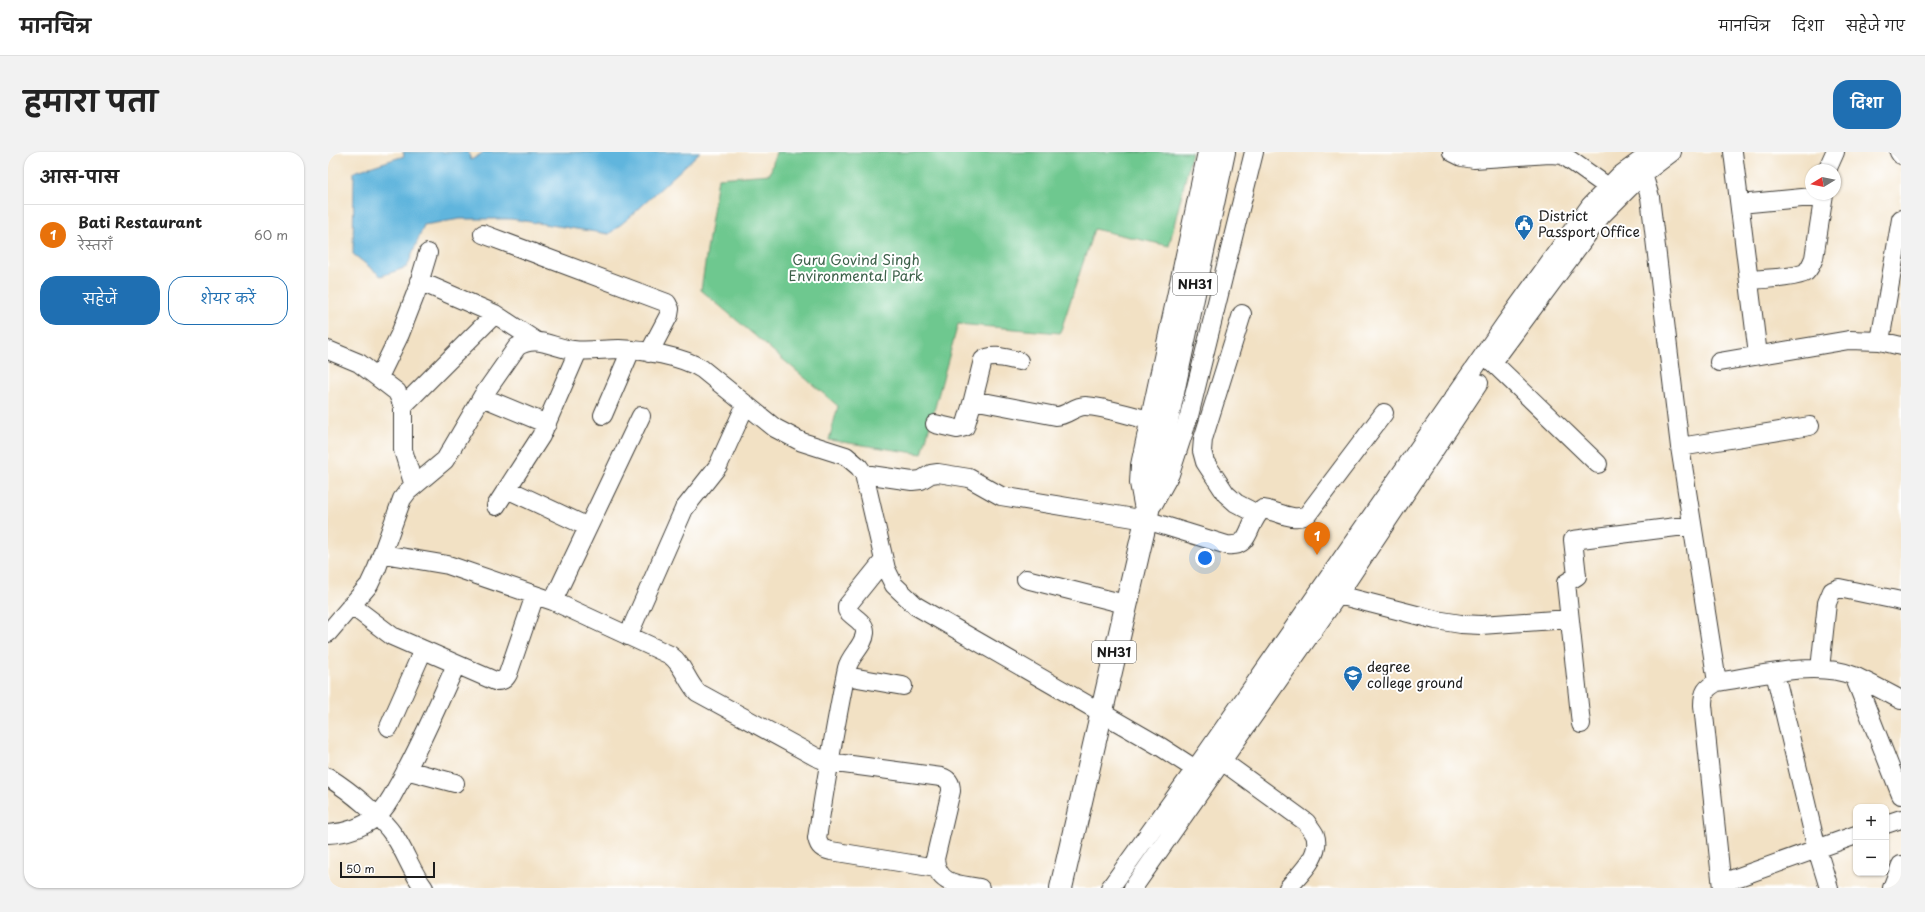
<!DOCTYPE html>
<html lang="hi">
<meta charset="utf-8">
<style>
:root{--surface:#fff;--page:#f2f2f2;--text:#222;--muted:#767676;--line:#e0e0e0;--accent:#1f6fb2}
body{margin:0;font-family:"Playpen Sans","Playpen Sans Deva",sans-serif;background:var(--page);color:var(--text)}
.controls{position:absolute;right:12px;bottom:12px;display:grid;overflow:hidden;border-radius:8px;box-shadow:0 1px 3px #0004}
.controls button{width:36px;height:36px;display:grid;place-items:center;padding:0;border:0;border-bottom:1px solid var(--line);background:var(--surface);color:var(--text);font:20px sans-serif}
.compass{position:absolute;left:1477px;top:12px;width:36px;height:36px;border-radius:50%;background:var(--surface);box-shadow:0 1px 3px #0004;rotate:260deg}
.scale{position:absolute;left:12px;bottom:10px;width:95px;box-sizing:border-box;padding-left:4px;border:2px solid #1c1c1c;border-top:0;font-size:11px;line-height:14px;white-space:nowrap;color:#1c1c1c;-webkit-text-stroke:3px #fff;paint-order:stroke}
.you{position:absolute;left:877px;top:406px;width:14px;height:14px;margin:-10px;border:3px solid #fff;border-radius:50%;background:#1a73e8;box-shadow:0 0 0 6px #1a73e833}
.badge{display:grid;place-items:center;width:26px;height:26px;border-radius:50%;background:var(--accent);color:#fff;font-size:13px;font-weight:700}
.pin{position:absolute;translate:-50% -33px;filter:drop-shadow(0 1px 2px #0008)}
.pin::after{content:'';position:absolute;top:21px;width:14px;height:12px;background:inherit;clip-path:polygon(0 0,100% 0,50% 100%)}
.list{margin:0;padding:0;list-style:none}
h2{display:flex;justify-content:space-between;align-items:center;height:52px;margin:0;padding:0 16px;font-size:17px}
h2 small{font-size:13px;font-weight:400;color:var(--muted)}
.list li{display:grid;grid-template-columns:26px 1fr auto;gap:12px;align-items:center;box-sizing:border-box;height:60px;padding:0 16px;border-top:1px solid var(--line)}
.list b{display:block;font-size:15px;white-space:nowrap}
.list p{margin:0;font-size:13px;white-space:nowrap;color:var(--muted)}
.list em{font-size:13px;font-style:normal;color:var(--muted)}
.actions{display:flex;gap:8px;padding:12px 16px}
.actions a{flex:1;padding:9px 0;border:1px solid var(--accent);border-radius:16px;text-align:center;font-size:14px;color:var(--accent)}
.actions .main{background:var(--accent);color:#fff}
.map{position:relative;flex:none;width:1573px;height:736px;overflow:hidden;border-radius:16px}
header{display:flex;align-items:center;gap:24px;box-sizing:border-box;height:56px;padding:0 20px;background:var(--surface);border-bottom:1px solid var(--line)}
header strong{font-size:19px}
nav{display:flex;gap:22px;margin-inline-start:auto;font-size:14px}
.intro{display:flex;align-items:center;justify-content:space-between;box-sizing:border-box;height:96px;padding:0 24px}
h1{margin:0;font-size:28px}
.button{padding:10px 18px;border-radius:16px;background:var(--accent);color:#fff;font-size:14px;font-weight:700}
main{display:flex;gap:24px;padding:0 24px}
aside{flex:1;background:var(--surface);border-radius:16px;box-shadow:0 1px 3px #0004}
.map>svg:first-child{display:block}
.green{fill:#6ec88f;stroke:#457256}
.water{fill:#61b5dd;stroke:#3e687c}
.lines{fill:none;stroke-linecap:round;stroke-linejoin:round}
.minor-casing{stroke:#3c3a35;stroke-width:20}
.highway-casing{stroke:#3c3a35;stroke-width:24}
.minor{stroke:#fff;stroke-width:18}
.highway{stroke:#fff;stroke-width:22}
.labels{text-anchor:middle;stroke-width:4;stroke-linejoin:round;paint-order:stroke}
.shield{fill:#fff;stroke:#606060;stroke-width:1}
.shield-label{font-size:13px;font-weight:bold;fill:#1c1c1c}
.poi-label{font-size:14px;fill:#1c1c1c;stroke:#fff;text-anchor:start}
.park-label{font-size:14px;fill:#3d614a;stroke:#fff}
</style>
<header>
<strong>मानचित्र</strong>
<nav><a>मानचित्र</a><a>दिशा</a><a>सहेजे गए</a></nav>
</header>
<div class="intro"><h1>हमारा पता</h1><a class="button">दिशा</a></div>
<main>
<aside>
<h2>आस-पास<small></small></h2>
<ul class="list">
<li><span class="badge" style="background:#e8710a">1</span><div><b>Bati Restaurant</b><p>रेस्तराँ</p></div><em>60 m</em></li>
</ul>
<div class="actions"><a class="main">सहेजें</a><a>शेयर करें</a></div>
</aside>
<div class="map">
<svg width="1573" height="736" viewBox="0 0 1573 736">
<rect width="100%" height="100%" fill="#fff"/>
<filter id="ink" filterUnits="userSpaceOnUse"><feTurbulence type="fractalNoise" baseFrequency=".025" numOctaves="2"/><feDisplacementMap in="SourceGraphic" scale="8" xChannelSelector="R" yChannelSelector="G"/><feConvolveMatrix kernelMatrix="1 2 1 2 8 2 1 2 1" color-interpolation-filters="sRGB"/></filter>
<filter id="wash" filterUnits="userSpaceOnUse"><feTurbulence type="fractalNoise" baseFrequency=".012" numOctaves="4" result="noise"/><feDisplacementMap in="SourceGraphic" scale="16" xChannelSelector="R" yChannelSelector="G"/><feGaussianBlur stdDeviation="0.9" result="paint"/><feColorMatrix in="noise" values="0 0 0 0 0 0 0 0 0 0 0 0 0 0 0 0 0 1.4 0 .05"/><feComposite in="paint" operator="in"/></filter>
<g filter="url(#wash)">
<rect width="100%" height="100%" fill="#f2e1c4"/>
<path class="green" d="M448,0H864L841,94L766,77L732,181L630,172L594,302L501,288L510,254L373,138L390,26L442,22Z"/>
<path class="water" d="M75,0H140L143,8L156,0H372L302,65L281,82L183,67H132L96,73L79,115L53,124L25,102L26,20L76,4Z"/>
</g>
<g filter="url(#ink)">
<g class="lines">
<g class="minor-casing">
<path id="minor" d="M1124,0L1134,5L1146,7L1222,2L1235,3L1280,35
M1405,0L1430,203
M1571,0L1573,3
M1499,18L1507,0
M1315,22L1322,45L1352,295L1389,530
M1412,52L1495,44
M155,82L339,151L342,157L341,163L321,201
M1421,128C1433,127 1469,126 1478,120C1482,116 1484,111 1486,106L1496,42
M91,129L167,162L208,189
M914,162L875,287L874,299L877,310L898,342L908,351L929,362
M1552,189L1573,67
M0,198L31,211L69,240L75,254V298L86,334
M1156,202L1270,312
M1168,206L1273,64L1315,22L1344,0
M1391,210L1521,188L1552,189L1573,194
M51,225L72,182L88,141L100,101
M154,245L219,272
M645,248L655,208C665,201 680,207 691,209
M75,254L167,162
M275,263L303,198
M607,272L629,277L637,275L645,248L728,264C739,264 746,254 757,254C773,254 804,264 821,268
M1352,295L1482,274
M536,322L584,329L593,328L603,322L610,321L641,326L673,344L818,368L899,393C925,396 918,370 935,357C950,359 964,370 979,363L1056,261
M179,337L260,375
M826,351L842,322L861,264L926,0
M168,354L213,284L250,199
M817,363L811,331L812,313L879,0
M55,402L120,413L207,443
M556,408L519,454V458C525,466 538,470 537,481C536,494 522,503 519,516C507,572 498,629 489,686C491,695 494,697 503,699L608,716
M698,427L797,452
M999,440L1108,468L1133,472L1153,473L1241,467
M225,449L313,264
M23,453L64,484L167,529C174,529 177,528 180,522L207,443L225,449L342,503C355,512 358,528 369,540L488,605L501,610L613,625C621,627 623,631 623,639L607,707C610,734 631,732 652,736
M0,481L41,433L49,416L74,347L80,339L117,308L154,245L189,195C208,182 225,196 245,198C260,200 276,197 291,197C316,198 353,204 374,217L447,276L474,290L518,304L531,315L536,322L558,417L566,433L588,454L833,595L867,617
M300,484L356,357L390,314L418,252
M1492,517L1499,451L1504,439L1511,436L1573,449
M1447,521L1489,697L1501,736
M518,524L575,534
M1526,524L1573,643
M1253,572L1238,431L1249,424L1245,388L1364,373
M61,575L95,498
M883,601L978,670C981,674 985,679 987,683C994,703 972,722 960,736
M78,618L127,631
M0,625C22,639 52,663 67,685C78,701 84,721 96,736
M1558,672L1573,667
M0,682C17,681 35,675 48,665C57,657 64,645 69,635C92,596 109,554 128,513
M1394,731L1528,683
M782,736L880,599L1177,172L1262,54L1291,24L1324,0
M805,736L1010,443L1151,231
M1394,736L1375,553C1375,540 1378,536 1389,530C1429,524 1488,508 1526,524C1542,531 1558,540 1573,548
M1564,736L1573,713"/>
</g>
<g class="highway-casing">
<path id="highway" d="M733,736L818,368L896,0"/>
</g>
<use href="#minor" class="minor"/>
<use href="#highway" class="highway"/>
</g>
</g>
<defs>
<g id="civic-pin" transform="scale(1)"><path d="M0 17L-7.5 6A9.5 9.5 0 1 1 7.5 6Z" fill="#1f6fb2" stroke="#fff"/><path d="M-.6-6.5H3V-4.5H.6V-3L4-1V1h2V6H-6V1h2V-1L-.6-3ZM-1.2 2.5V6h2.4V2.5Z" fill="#fff"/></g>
<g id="university-pin" transform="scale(1)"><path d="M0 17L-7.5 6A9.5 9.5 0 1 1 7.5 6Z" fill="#1f6fb2" stroke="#fff"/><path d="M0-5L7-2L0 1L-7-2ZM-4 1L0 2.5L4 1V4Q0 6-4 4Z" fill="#fff"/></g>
</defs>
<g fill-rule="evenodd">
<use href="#civic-pin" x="1196" y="72"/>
<use href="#university-pin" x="1025" y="523"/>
</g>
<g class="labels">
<g class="shield">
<rect x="845" y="121" width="44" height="22" rx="3"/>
<rect x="764" y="489" width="44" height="22" rx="3"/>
</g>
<g class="shield-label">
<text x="867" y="137">NH31</text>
<text x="786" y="505">NH31</text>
</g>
<g class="poi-label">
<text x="1210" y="69">District<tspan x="1210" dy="16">Passport Office</tspan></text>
<text x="1039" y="520">degree<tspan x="1039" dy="16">college ground</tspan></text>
</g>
<g class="park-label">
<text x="528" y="113">Guru Govind Singh<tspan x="528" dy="16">Environmental Park</tspan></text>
</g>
</g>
</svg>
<div class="controls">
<button>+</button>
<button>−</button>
</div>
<svg class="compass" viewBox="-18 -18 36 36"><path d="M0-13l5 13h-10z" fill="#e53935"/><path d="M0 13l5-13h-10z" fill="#767676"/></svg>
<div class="scale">50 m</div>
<div class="you"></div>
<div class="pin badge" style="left:989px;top:403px;background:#e8710a">1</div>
</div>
</main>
